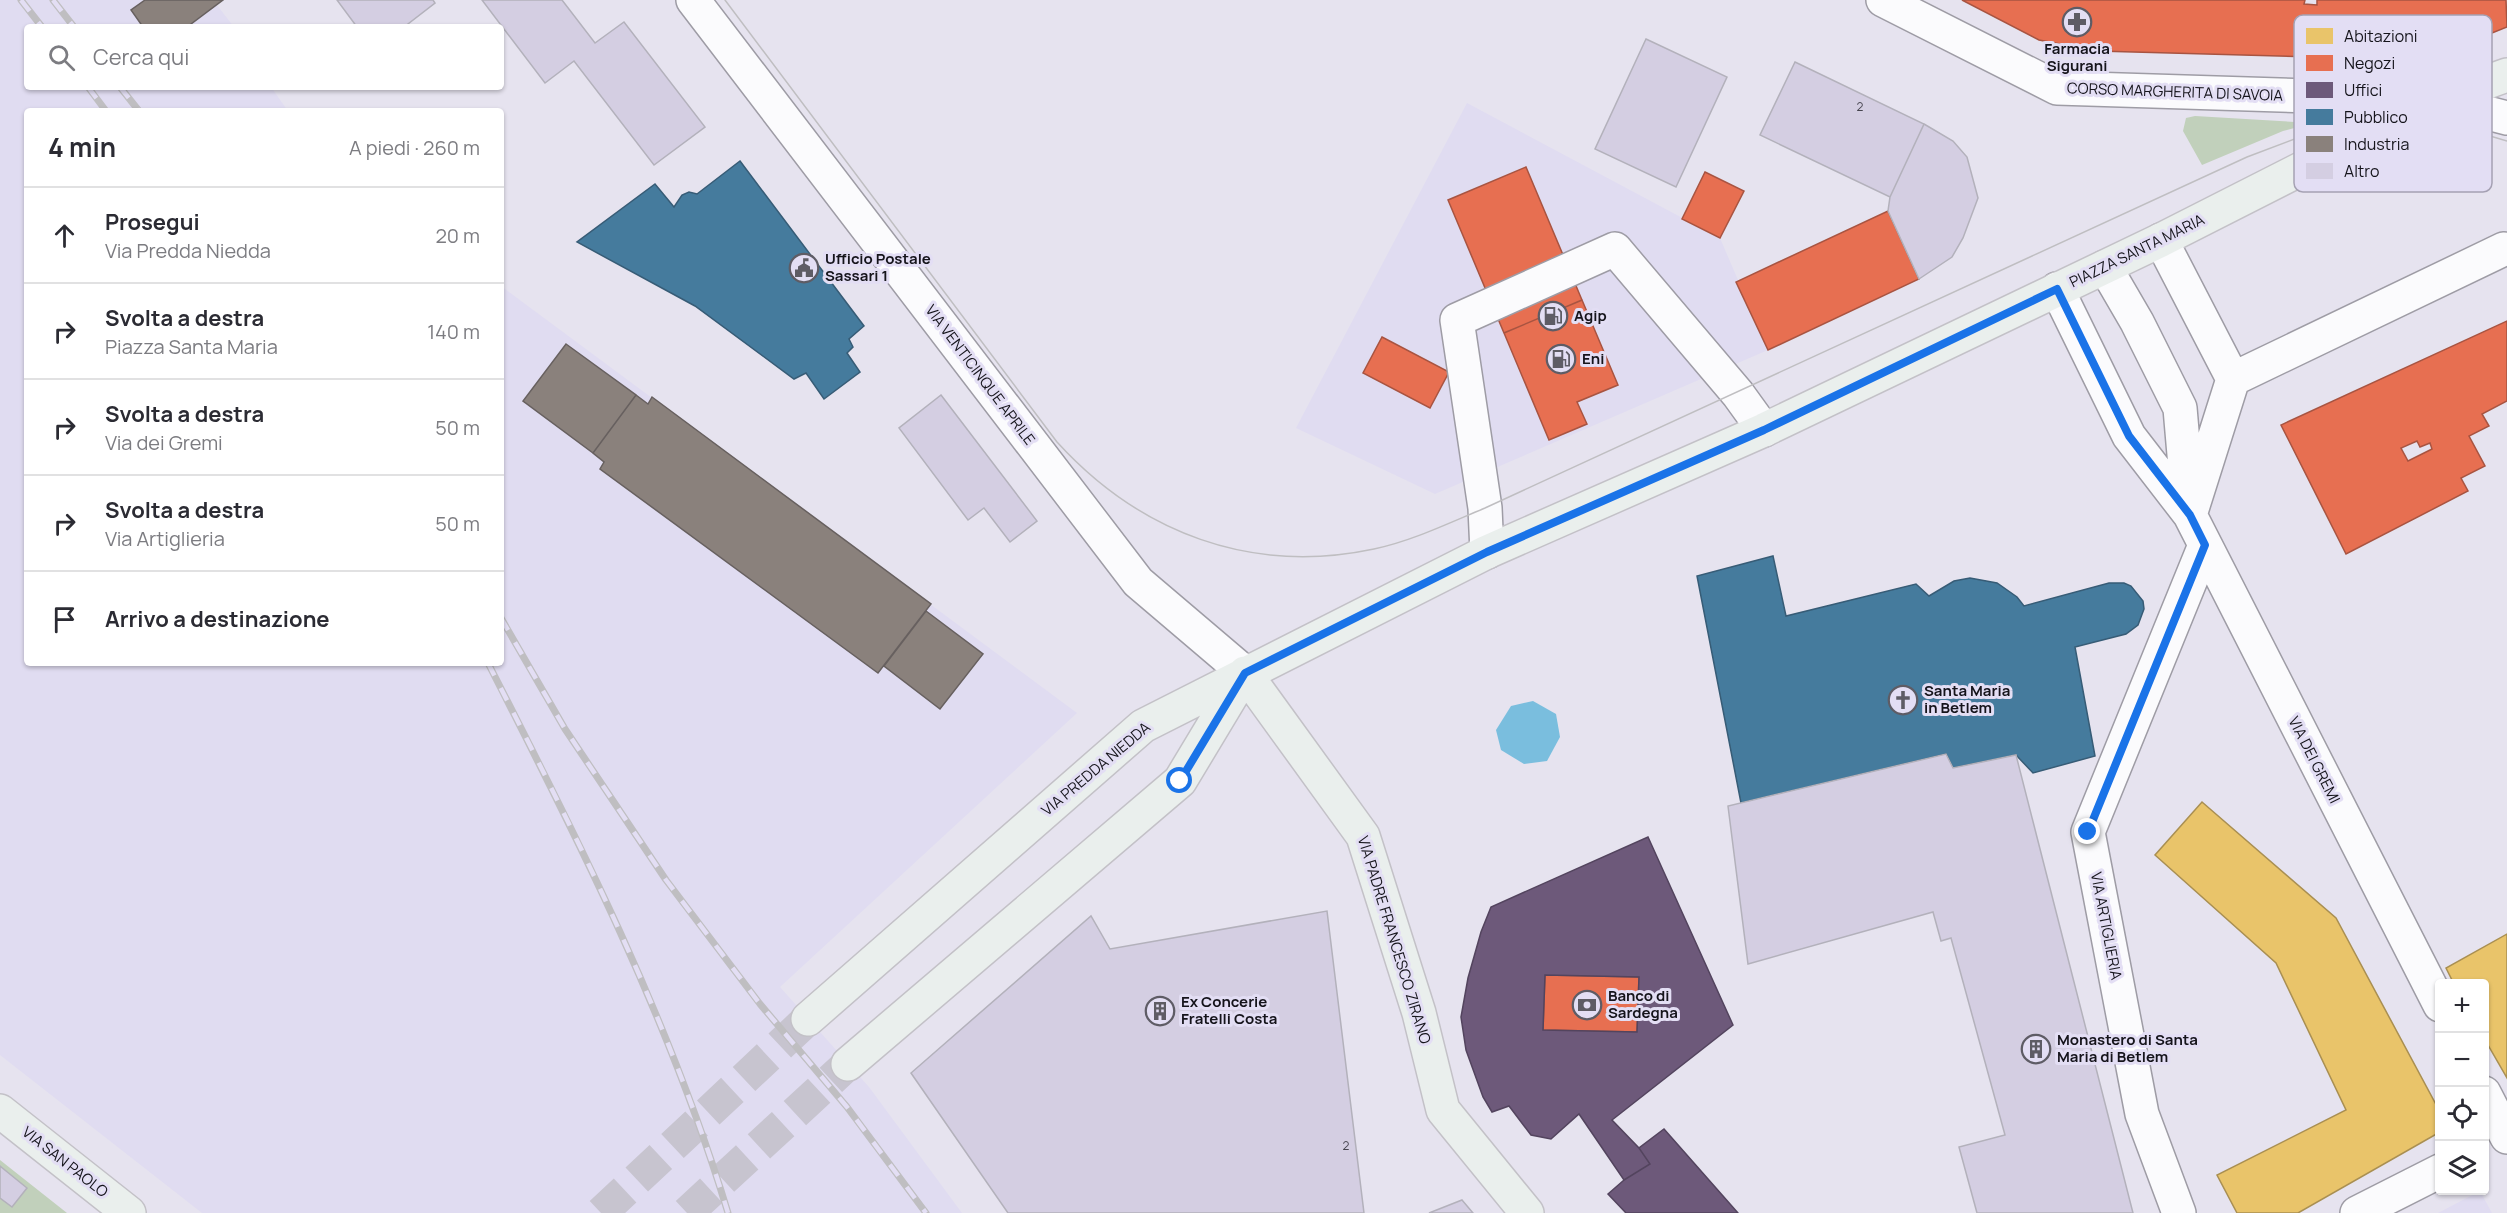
<!DOCTYPE html>
<html lang="it">
<meta charset="utf-8">
<style>
:root{--surface:#fff;--page:#f7f7f7;--text:#2b2b33;--muted:#7c7c81;--line:#e1e1e2}
body{margin:0;font-family:Manrope,sans-serif;background:var(--page);color:var(--text)}
.controls{position:absolute;right:18px;bottom:18px;display:grid;overflow:hidden;border-radius:6px;box-shadow:0 2px 4px #0004}
.controls button{width:54px;height:54px;display:grid;place-items:center;padding:0;border:0;border-bottom:2px solid var(--line);background:var(--surface);color:var(--text);font:30px sans-serif}
.stop{position:absolute;width:18px;height:18px;margin:-14px;border:4px solid #1a73e8;border-radius:50%;background:#fff}
.stop.end{background:#1a73e8;border-color:#fff;box-shadow:0 2px 6px #0008}
.list{margin:0;padding:0;list-style:none}
h2{display:flex;justify-content:space-between;align-items:center;height:78px;margin:0;padding:0 24px;font-size:26px}
h2 small{font-size:20px;font-weight:400;color:var(--muted)}
.list li{display:grid;grid-template-columns:39px 1fr auto;gap:18px;align-items:center;box-sizing:border-box;height:96px;padding:0 24px;border-top:2px solid var(--line)}
.list b{display:block;font-size:22px;white-space:nowrap}
.list p{margin:0;font-size:20px;white-space:nowrap;color:var(--muted)}
.list em{font-size:20px;font-style:normal;color:var(--muted)}
.icon{flex:none;width:33px;height:33px;fill:none;stroke:currentColor;stroke-width:2;stroke-linecap:round;stroke-linejoin:round}
.map{position:relative;flex:none;width:2507px;height:1213px;overflow:hidden}
.search{position:absolute;background:var(--surface);box-shadow:0 2px 4px #0004;left:24px;top:24px;width:480px;height:66px;display:flex;align-items:center;gap:15px;box-sizing:border-box;padding:0 21px;border-radius:6px;color:var(--muted);font-size:22px}
.panel{position:absolute;background:var(--surface);box-shadow:0 2px 4px #0004;left:24px;top:108px;width:480px;height:558px;border-radius:6px}
.map>svg:first-child{display:block}
.built{fill:#e0dcf1}
.green{fill:#c1d0bb}
.water{fill:#7abede}
.homes{fill:#e9c46a;stroke:#a98f52;stroke-width:1.5}
.shops{fill:#e76f51;stroke:#a85441;stroke-width:1.5;fill-rule:evenodd}
.offices{fill:#6d597a;stroke:#53445e;stroke-width:1.5;fill-rule:evenodd}
.public{fill:#457b9d;stroke:#375c76;stroke-width:1.5}
.industry{fill:#8a817c;stroke:#67605f;stroke-width:1.5}
.building{fill:#d4cee2;stroke:#b3b1bb;stroke-width:1.5}
.lines{fill:none;stroke-linecap:round;stroke-linejoin:round}
.major-tunnel{stroke:#c7c4cf;stroke-width:33;stroke-dasharray:33 16;stroke-linecap:butt}
.minor-casing{stroke:#9e9ca5;stroke-width:36}
.major-casing{stroke:#c3c1c7;stroke-width:36}
.minor{stroke:#fbfbfd;stroke-width:33}
.major{stroke:#eaefed;stroke-width:33}
.tram{stroke:#bfbec1;stroke-width:1.5}
.rail-casing{stroke:#bfbec1;stroke-width:7}
.rail{stroke:#e3def4;stroke-width:4.5;stroke-dasharray:14;stroke-linecap:butt}
.route{stroke:#1a73e8;stroke-width:8}
.labels{text-anchor:middle;stroke-width:6;stroke-linejoin:round;paint-order:stroke}
.number-label{font-size:12px;fill:#46444e}
.poi-label{font-size:15px;font-weight:bold;fill:#15141b;stroke:#e3def4;text-anchor:start}
.street-label{font-size:15px;fill:#15141b;stroke:#e3def4}
.key{fill:#e3def4;stroke:#a5a1b3;stroke-width:1.5}
.key-label{font-size:16px;fill:#15141b}
</style>
<div class="map">
<svg width="2507" height="1213" viewBox="0 0 2507 1213">
<rect width="100%" height="100%" fill="#e6e3ef"/>
<path class="built" d="M0,0H213L234,27H27V87H271L288,111H27V663H501V286L1077,713L780,987L869,1087L962,1213H202L0,1055Z
M1467,103L1720,238L1768,350L1435,494L1296,428Z
M2480,1191L2492,1213H2438Z"/>
<path class="green" d="M2195,116L2313,123L2283,131L2202,165L2183,131L2186,118Z
M0,1160L67,1213H0Z"/>
<path class="water" d="M1533,701L1556,714L1560,737L1547,761L1524,764L1501,750L1496,730L1511,706Z"/>
<path class="homes" d="M2202,802L2336,918L2440,1112V1132L2298,1213H2237L2217,1175L2346,1110L2276,963L2155,855Z
M2507,934V1078L2484,1038V984H2454L2446,968Z"/>
<path class="shops" d="M1962,0H2305L2304,4L2317,5V0H2506L2507,27L2425,60L2097,51L2039,40Z
M1526,167L1582,300L1504,333L1448,200Z
M1705,172L1744,191L1720,238L1682,219Z
M1888,211L1919,279L1768,350L1736,282Z
M1582,300L1618,385L1577,402L1587,424L1549,440L1504,333Z
M2507,321V401L2482,414L2489,426L2469,436L2485,466L2461,478L2468,491L2346,554L2281,425ZM2417,441L2420,447L2430,443L2432,449L2408,461L2401,448Z
M1382,337L1449,372L1430,408L1363,373Z
M1545,975L1639,977L1637,1032L1543,1030Z"/>
<path class="offices" d="M1648,837L1733,1025L1612,1120L1639,1148L1650,1164L1624,1180L1579,1114L1551,1139L1531,1135L1509,1106L1492,1112L1483,1097L1466,1050L1461,1017L1468,978L1481,932L1491,907ZM1545,975L1639,977L1637,1032L1543,1030Z
M1664,1129L1738,1213H1626L1608,1194L1624,1180L1650,1164L1639,1148Z"/>
<path class="public" d="M740,161L864,326L849,339L853,347L847,353L860,372L824,399L806,373L794,379L695,306L577,242L655,184L674,207L682,195L689,192L697,194Z
M1773,556L1786,616L1916,584L1929,596L1954,581L1970,578L1997,583L2017,597L2024,606L2109,583H2124L2131,586L2143,601L2144,609L2138,625L2126,634L2075,647L2095,756L2033,773L2016,755L1953,768L1946,754L1741,803L1697,576Z"/>
<path class="industry" d="M145,0H223L187,27H143L131,10Z
M566,344L636,395L593,453L523,401Z
M636,395L648,404L652,397L931,604L878,673L600,469L604,462L593,453Z
M926,611L983,654L940,709L884,666Z"/>
<path class="building" d="M337,0H433L435,3L404,27H357Z
M482,0H562L595,43L624,22L705,127L654,165L574,61L545,83Z
M1646,39L1727,77L1676,187L1595,149Z
M1795,62L1924,124L1890,197L1760,135Z
M1924,124L1953,141L1967,157L1978,198L1963,238L1952,257L1919,279L1888,211L1890,197Z
M941,395L1037,521L1010,542L984,508L968,520L899,428Z
M1946,754L1953,768L2016,755L2133,1213H1977L1959,1147L2005,1135L1951,938L1941,941L1933,912L1748,964L1728,806Z
M1327,911L1364,1213H1008L911,1073L1091,916L1110,949Z
M0,1166L27,1188L12,1207L0,1198Z
M1462,1200L1473,1213H1429Z"/>
<g class="lines">
<path class="major-tunnel" d="M601,1213L808,1019
M687,1213L848,1064"/>
<g class="minor-casing">
<path id="minor" d="M693,0L1138,582L1245,673
M1883,0L2057,88L2437,100L2507,118
M2161,240L2233,379L2190,515
M2105,267L2137,322L2180,408L2188,501
M2057,289L2129,436L2190,515L2440,1005
M2233,379L2504,249
M1487,552L1485,508L1457,320L1615,249L1738,394L1764,430
M2484,1093L2507,1137
M2179,1213L2142,1114L2088,832L2205,545
M2357,1213L2440,1171"/>
</g>
<g class="major-casing">
<path id="major" d="M1245,673L1363,836L1419,1013L1443,1110L1527,1213
M808,1019L1143,726L1487,552L1764,430L2161,240L2437,100L2507,75
M848,1064L1180,781L1245,673
M0,1111L129,1213"/>
</g>
<use href="#minor" class="minor"/>
<use href="#major" class="major"/>
<path class="tram" d="M725,0L1057,442C1140,533 1251,575 1374,549C1412,541 1449,523 1485,508L2247,157L2305,135L2365,121L2423,116L2507,141"/>
<g class="rail-casing">
<path id="rail" d="M21,0L42,27
M53,0L74,27
M88,87L106,111
M120,87L139,111
M501,618L565,729L666,880L760,1004L847,1107L926,1213
M488,663C579,841 670,1021 728,1213"/>
</g>
<use href="#rail" class="rail"/>
</g>
<g class="lines">
<path class="route" d="M1180,781L1245,673L1487,552L1764,430L2057,289L2129,436L2190,515L2205,545L2088,832"/>
</g>
<defs>
<g id="pharmacy-ring" transform="scale(1.5)"><circle r="9.5" fill="#e3def4" stroke="#5e5c65" stroke-width="1.5"/><path d="M-2-6h4v4h4v4h-4v4h-4v-4h-4v-4h4Z" fill="#5e5c65"/></g>
<g id="civic-ring" transform="scale(1.5)"><circle r="9.5" fill="#e3def4" stroke="#5e5c65" stroke-width="1.5"/><path d="M-.6-6.5H3V-4.5H.6V-3L4-1V1h2V6H-6V1h2V-1L-.6-3ZM-1.2 2.5V6h2.4V2.5Z" fill="#5e5c65"/></g>
<g id="fuel-ring" transform="scale(1.5)"><circle r="9.5" fill="#e3def4" stroke="#5e5c65" stroke-width="1.5"/><path d="M-5.5-6h7V0h2V4h1.3V-2.5L3-4.5l.8-.8L6-3V5H2.5V1h-1V6h-7ZM-4.2-4.7v3.2H.2V-4.7Z" fill="#5e5c65"/></g>
<g id="church-ring" transform="scale(1.5)"><circle r="9.5" fill="#e3def4" stroke="#5e5c65" stroke-width="1.5"/><path d="M-1.2-6h2.4v3.5h3.3v2.4h-3.3V6h-2.4V-.1h-3.3v-2.4h3.3Z" fill="#5e5c65"/></g>
<g id="bank-ring" transform="scale(1.5)"><circle r="9.5" fill="#e3def4" stroke="#5e5c65" stroke-width="1.5"/><path d="M-6-4H6V4H-6ZM0-2.3a2.3 2.3 0 1 0 0 4.6a2.3 2.3 0 1 0 0-4.6Z" fill="#5e5c65"/></g>
<g id="building-ring" transform="scale(1.5)"><circle r="9.5" fill="#e3def4" stroke="#5e5c65" stroke-width="1.5"/><path d="M-4-6H4V6H1V3H-1V6H-4ZM-2.5-4.3h1.7v1.8h-1.7ZM.8-4.3h1.7v1.8H.8ZM-2.5-1h1.7V.8h-1.7ZM.8-1h1.7V.8H.8Z" fill="#5e5c65"/></g>
</defs>
<g fill-rule="evenodd">
<use href="#pharmacy-ring" x="2077" y="22"/>
<use href="#civic-ring" x="804" y="268"/>
<use href="#fuel-ring" x="1553" y="316"/>
<use href="#fuel-ring" x="1561" y="359"/>
<use href="#church-ring" x="1903" y="700"/>
<use href="#bank-ring" x="1587" y="1005"/>
<use href="#building-ring" x="1160" y="1011"/>
<use href="#building-ring" x="2036" y="1049"/>
</g>
<g class="labels">
<g class="number-label">
<text x="1860" y="111">2</text>
<text x="1346" y="1150">2</text>
</g>
<g class="poi-label">
<text x="2077" y="54" text-anchor="middle">Farmacia<tspan x="2077" dy="17">Sigurani</tspan></text>
<text x="825" y="264">Ufficio Postale<tspan x="825" dy="17">Sassari 1</tspan></text>
<text x="1574" y="321">Agip</text>
<text x="1582" y="364">Eni</text>
<text x="1924" y="696">Santa Maria<tspan x="1924" dy="17">in Betlem</tspan></text>
<text x="1608" y="1001">Banco di<tspan x="1608" dy="17">Sardegna</tspan></text>
<text x="1181" y="1007">Ex Concerie<tspan x="1181" dy="17">Fratelli Costa</tspan></text>
<text x="2057" y="1045">Monastero di Santa<tspan x="2057" dy="17">Maria di Betlem</tspan></text>
</g>
<g class="street-label">
<text transform="translate(2175 92) rotate(2)" y="5">CORSO MARGHERITA DI SAVOIA</text>
<text transform="translate(2137 251) rotate(-26)" y="5">PIAZZA SANTA MARIA</text>
<text transform="translate(980 375) rotate(53)" y="5">VIA VENTICINQUE APRILE</text>
<text transform="translate(2314 760) rotate(63)" y="5">VIA DEI GREMI</text>
<text transform="translate(1096 769) rotate(-40)" y="5">VIA PREDDA NIEDDA</text>
<text transform="translate(2106 926) rotate(79)" y="5">VIA ARTIGLIERIA</text>
<text transform="translate(1394 940) rotate(73)" y="5">VIA PADRE FRANCESCO ZIRANO</text>
<text transform="translate(65 1162) rotate(38)" y="5">VIA SAN PAOLO</text>
</g>
</g>
<rect x="2294" y="15" width="198" height="177" rx="9" class="key"/>
<rect x="2306" y="28" width="27" height="16" fill="#e9c46a"/>
<rect x="2306" y="55" width="27" height="16" fill="#e76f51"/>
<rect x="2306" y="82" width="27" height="16" fill="#6d597a"/>
<rect x="2306" y="109" width="27" height="16" fill="#457b9d"/>
<rect x="2306" y="136" width="27" height="16" fill="#8a817c"/>
<rect x="2306" y="163" width="27" height="16" fill="#d4cee2"/>
<g class="key-label">
<text x="2344" y="42">Abitazioni</text>
<text x="2344" y="69">Negozi</text>
<text x="2344" y="96">Uffici</text>
<text x="2344" y="123">Pubblico</text>
<text x="2344" y="150">Industria</text>
<text x="2344" y="177">Altro</text>
</g>
</svg>
<div class="controls">
<button>+</button>
<button>−</button>
<button><svg class="icon" aria-label="locate" viewBox="0 0 24 24"><circle cx="12" cy="12" r="6"/><path d="M12 2v4M12 18v4M2 12h4M18 12h4"/></svg></button>
<button><svg class="icon" aria-label="layers" viewBox="0 0 24 24"><path d="M12 4l9 5-9 5-9-5zM3 14l9 5 9-5"/></svg></button>
</div>
<div class="stop" style="left:1180px;top:781px"></div>
<div class="stop end" style="left:2088px;top:832px"></div>
<div class="search"><svg class="icon" aria-label="search" viewBox="0 0 24 24"><circle cx="10" cy="10" r="6"/><path d="M15 15l6 6"/></svg>Cerca qui</div>
<section class="panel">
<h2>4 min<small>A piedi · 260 m</small></h2>
<ul class="list">
<li><svg class="icon" aria-label="ahead" viewBox="0 0 24 24"><path d="M12 20V5M6 11l6-6 6 6"/></svg><div><b>Prosegui</b><p>Via Predda Niedda</p></div><em>20 m</em></li>
<li><svg class="icon" aria-label="right" viewBox="0 0 24 24"><path d="M7 20v-9h11M14 6l5 5-5 5"/></svg><div><b>Svolta a destra</b><p>Piazza Santa Maria</p></div><em>140 m</em></li>
<li><svg class="icon" aria-label="right" viewBox="0 0 24 24"><path d="M7 20v-9h11M14 6l5 5-5 5"/></svg><div><b>Svolta a destra</b><p>Via dei Gremi</p></div><em>50 m</em></li>
<li><svg class="icon" aria-label="right" viewBox="0 0 24 24"><path d="M7 20v-9h11M14 6l5 5-5 5"/></svg><div><b>Svolta a destra</b><p>Via Artiglieria</p></div><em>50 m</em></li>
<li><svg class="icon" aria-label="arrive" viewBox="0 0 24 24"><path d="M6 21V4h12l-3 4 3 4H6"/></svg><div><b>Arrivo a destinazione</b></div></li>
</ul>
</section>
</div>
